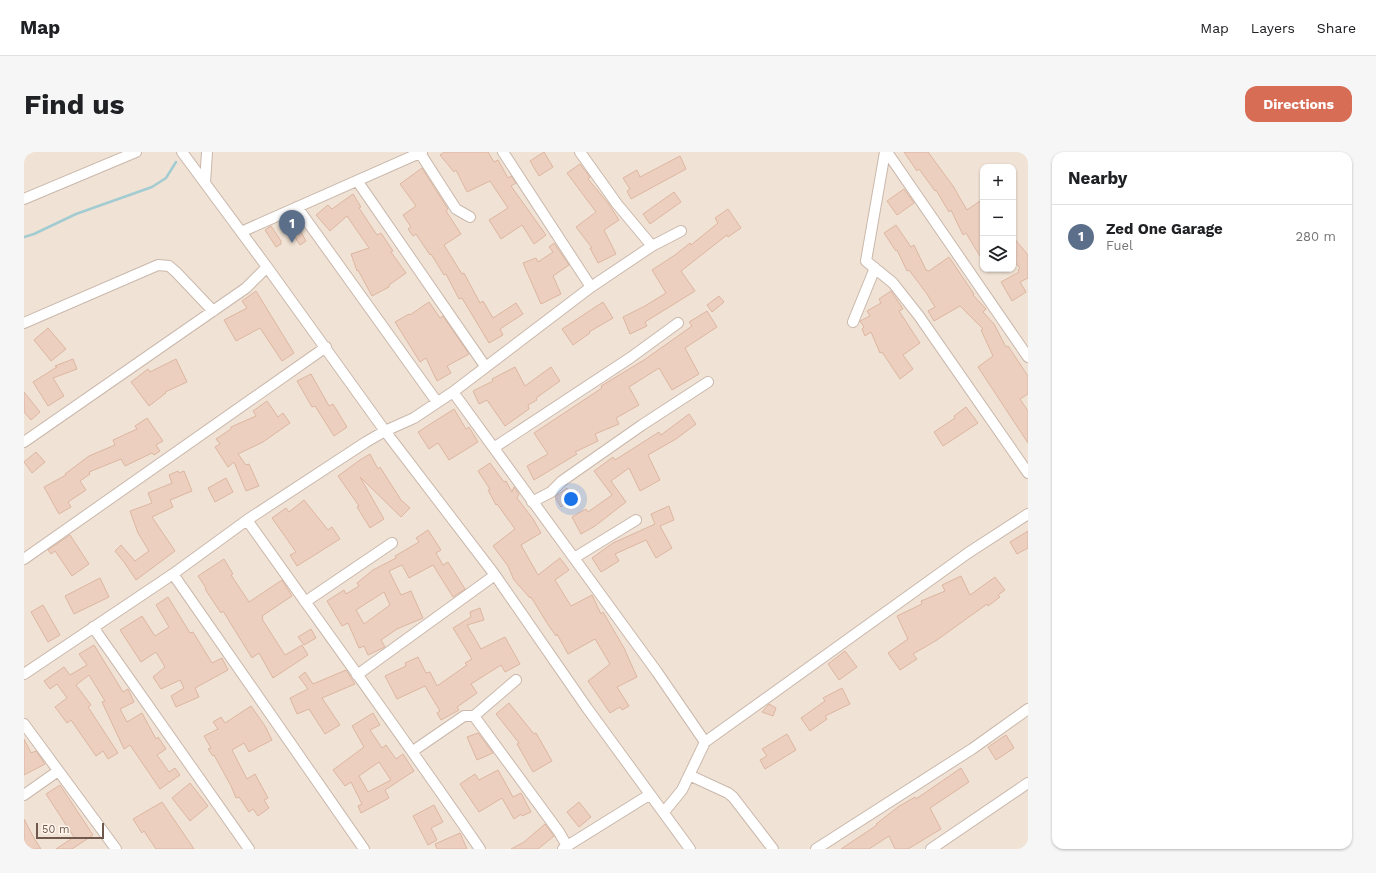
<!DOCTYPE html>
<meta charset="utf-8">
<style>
:root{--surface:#fff;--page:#f6f6f6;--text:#202124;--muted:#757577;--line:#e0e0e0;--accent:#d86d56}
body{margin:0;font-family:"Work Sans",sans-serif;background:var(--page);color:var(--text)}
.controls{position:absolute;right:12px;top:12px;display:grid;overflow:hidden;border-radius:8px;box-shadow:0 1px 3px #0004}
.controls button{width:36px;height:36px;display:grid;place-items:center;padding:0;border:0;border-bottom:1px solid var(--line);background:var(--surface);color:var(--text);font:20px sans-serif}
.scale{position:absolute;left:12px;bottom:10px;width:68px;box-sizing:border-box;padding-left:4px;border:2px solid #70584d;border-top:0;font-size:11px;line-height:14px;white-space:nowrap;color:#70584d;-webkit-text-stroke:3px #fdf5ea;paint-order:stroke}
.you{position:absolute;left:547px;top:347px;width:14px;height:14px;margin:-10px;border:3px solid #fff;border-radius:50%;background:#1a73e8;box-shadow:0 0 0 6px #1a73e833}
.badge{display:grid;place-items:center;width:26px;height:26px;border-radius:50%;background:var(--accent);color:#fff;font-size:13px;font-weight:700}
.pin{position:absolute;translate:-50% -33px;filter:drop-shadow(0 1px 2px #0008)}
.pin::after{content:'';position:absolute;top:21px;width:14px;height:12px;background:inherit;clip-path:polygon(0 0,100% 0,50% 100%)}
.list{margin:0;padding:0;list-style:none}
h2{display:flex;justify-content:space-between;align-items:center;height:52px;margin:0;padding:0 16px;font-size:17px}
h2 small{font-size:13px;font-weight:400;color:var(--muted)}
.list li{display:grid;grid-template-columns:26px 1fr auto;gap:12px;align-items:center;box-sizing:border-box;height:64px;padding:0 16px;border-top:1px solid var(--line)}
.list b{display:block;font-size:15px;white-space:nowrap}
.list p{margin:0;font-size:13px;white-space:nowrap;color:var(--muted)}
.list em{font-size:13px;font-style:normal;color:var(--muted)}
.icon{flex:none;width:22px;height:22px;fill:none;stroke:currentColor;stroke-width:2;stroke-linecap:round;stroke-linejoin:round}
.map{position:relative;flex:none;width:1004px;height:697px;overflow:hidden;border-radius:12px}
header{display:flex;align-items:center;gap:24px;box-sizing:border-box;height:56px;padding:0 20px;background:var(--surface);border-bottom:1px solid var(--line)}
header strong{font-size:19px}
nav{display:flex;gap:22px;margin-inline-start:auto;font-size:14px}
.intro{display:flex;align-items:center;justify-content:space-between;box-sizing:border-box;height:96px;padding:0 24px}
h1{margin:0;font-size:28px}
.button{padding:10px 18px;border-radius:12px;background:var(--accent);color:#fff;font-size:14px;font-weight:700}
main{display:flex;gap:24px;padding:0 24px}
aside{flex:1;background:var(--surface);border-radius:12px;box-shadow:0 1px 3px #0004}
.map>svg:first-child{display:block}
.residential{fill:#f0e2d4;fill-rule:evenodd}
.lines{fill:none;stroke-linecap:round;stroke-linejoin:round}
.stream{stroke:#a2ccd2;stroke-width:2.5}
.building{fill:#eccfbf;stroke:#ddb6a1;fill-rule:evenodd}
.street-casing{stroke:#cab8ac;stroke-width:12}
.street{stroke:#fff;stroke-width:10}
</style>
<header>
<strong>Map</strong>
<nav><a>Map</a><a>Layers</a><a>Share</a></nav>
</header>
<div class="intro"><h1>Find us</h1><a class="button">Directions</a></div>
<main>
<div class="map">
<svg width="1004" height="697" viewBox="0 0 1004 697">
<rect width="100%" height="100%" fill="#faf1e4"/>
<path class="residential" d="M0,0H1004V697H0ZM959,15H989V117H959Z"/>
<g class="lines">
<path class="stream" d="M0,85L10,82L52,62L128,35L142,26L152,10"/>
</g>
<path class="building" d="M420,0H464L470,10L474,8L484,26L487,24L492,31L487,34L522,83L510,92L498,73L477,87L465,68L484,56L466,29L443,40L432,18L430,20L416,3Z
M520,0L529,15L515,24L506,9Z
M880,0H904L929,34L943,58L959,47V109L942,81L939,83L927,58L925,60L912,38L911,39L895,17L893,19Z
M656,4L662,17L607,47L603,39L606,37L599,26L613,18L616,25Z
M556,12L566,25L564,27L584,51L595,68L580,78L592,102L574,111L566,96H568L552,75L572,60L543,21Z
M398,16L424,57L422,59L437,82L420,93L438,122L440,121L456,151L459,149L469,166L492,151L499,162L476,177L479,183L465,191L438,146L435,147L422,122L420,123L407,102L406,103L392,82L389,84L384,77L387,75L379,63L392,54L376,32Z
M880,37L890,51L873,63L863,49Z
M650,40L657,50L626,72L619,62Z
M329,42L337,55L335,56L353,83L357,81L369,99L367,100L382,121L365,133V135L348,144L334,118L333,119L327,102L345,96L323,64L306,79L292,63L304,53L308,57Z
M704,57L717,76L704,85L703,83L657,119L671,139L621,170L623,174L606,182L599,165L621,154L642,141L628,118L651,103L666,91L667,93L694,71L691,66Z
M872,73L887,95L890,93L902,118L905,119L925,105L950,142L949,143L962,157L959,160L970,172L982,195L984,194L1004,224V242L996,247L1004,259V291L954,215L969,204L957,178L959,177L936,154L910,169L904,159L911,155L903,142L885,118L883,119L873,98L872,99L860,81Z
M247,74L257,89V92L252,95L241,78Z
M274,75L282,89L276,93L267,79Z
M989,85L1004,103V126L996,130L1002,140L988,149L977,130L995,120L994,118L996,116L989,108Z
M530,91L545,113L529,124L537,142L517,152L499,111L512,106L514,110L529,100L525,95Z
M232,139L270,201L258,209L236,176L212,189L200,168L223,156L218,149Z
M867,139L879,157L875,159L896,191L879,203L889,217L876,227L858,200L856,201L847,180L841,184L838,177L840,175L836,169L846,164L843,159L857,151L855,147Z
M695,144L700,150L688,160L683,153Z
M405,150L416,166L419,164L445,202L423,214L427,221L413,229L402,206L396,210L371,170L385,162L386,163Z
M579,150L589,166L565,180L566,181L549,193L538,177Z
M683,159L693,175L661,196L675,222L648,238L635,216L605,235L615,253L592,266L595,272L571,282L574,289L551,300L553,302L510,328L503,314L524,302L510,281L578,236L577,234L620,208L668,174L665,170Z
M24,176L42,197L27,209L10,188Z
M49,207L53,217L29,226L40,244L24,254L9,230L33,215L31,214Z
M152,207L163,230L141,240L142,241L125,254L107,230L124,217L126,220Z
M491,215L501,234L527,215L536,229L512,246L513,248L504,253L505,257L481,274L463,248L455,252L449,239L469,229L468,227Z
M287,222L305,254L309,252L323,275L310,284L291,254L288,255L273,229Z
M0,240L16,260L7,268L0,260Z
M243,249L254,265L259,261L266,271L239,290L214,302L222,313L225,312L235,334L222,339L210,310L204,315L191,295L196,292L192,287L207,277V275L232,264L229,259Z
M942,255L954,271L919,294L910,280L931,266L930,264Z
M430,257L442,277L445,275L454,290L425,308L414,291L405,297L394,280Z
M665,262L672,272L652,287L624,303L636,328L616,339L605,316L587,329L602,350L571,374L557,382L548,365L562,357L564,360L588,343L570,319L589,305L591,308L635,280L637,283Z
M123,266L139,289L132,293L136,299L130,303L128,301L101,314L97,307L65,320L66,322L56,329L62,338L44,350L47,355L35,362L20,335L42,323L41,322L65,304L91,293L89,288L113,277L111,274Z
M12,300L21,310L8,321L0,310Z
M346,302L354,317L356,315L377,348L386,356L377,365L336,325L360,367L346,376L333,355L335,354L314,324L336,308Z
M466,311L480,330L482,329L488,340L490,335L495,342L493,346L509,367L517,381L497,393L514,423L536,406L545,418L531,428L547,454L568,443L577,462L579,460L600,496L613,525L593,535L605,554L598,558L596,555L586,561L564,529L586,512L571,487L544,502L533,482L532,484L523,471L507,445L506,446L490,428L484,414L469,394L491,377L473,352L472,353L464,338L466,337L454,319Z
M154,319L155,321L160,319L168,339L146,348L149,355L128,365L151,399L112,428L100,410L91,399L97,393L111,409L125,399L114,381L106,359L128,351L124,341L148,331L145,323Z
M202,326L209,340L191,350L184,336Z
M543,336L549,347L537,355L531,345Z
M280,348L304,378L308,375L316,387L273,414L266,403L272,400L248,366L262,356L265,360Z
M645,354L650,368L636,374L648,396L632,406L622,388L591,402L595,409L577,420L568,406L589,391L631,372L627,362Z
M404,378L417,398L412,401L419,413L424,410L441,437L429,445L409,413L385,426L378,413L365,419L377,443L387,439L399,466L373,477L357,488L361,495L344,503L340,494L335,496L324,471L318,474L303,449L320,438L322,442L335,434L333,431L349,418L372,406L371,404L395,390L392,386ZM360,440L366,453L340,472L332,458Z
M1004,379V396L993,402L986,390Z
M46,383L65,412L48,424L31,399L27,402L24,398Z
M200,407L209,422L207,423L225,450L258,428L268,444L238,464L239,466L238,467L261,503L278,493L284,503L249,526L235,501L228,506L199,459L197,461L181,437L182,436L174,424Z
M937,424L946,443L971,425L981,438L974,443L976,445L964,454L963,452L913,488L889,502L893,507L876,518L864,501L884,487L873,464L898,452L897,449L921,439L918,433Z
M76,426L85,445L50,462L41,444Z
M144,445L166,481L169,480L188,511L198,506L204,518L171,536L175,545L152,555L147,544L160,536L156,528L137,537L129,525L141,515L132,500L117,510L96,478L118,464L131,484L145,475L132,453Z
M19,453L36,483L24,490L7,460Z
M456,456L460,468L443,473L457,497L481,485L496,512L481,520L477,513L447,532L453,541L433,555L435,558L417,568L413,561L416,559L401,534L373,547L361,524L382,514L381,511L394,505L402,521L406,520L413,534L443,513L441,511L448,507L429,476L447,465L446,460Z
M287,477L292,486L280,493L274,485Z
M70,493L99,540L104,537L110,550L96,557L103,570L118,561L132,587L134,585L142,597L133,603L145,620L151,616L156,623L136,637L106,593L100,597L78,550L81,549L65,523L52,533L67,553L64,555L94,601L84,607L79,599L72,604L47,568L43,571L31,555L43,546L33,532L26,537L20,529L40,515L46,523L63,513L55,502Z
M821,499L833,515L815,528L804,512Z
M322,518L331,532L298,546L316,573L301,582L285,557L273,562L266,546L284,537L275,525L281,520L289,532Z
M818,536L826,552L801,564L803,567L786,579L777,566L801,549L799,546Z
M485,551L510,582L512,581L528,609L509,620L493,592L495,591L472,562Z
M745,552L752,556L749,564L738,560Z
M227,554L241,574L248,588L225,600L220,591L208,598L223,627L231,622L244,646L240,648L245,656L234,664L229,657L225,660L215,645L212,646L207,634L190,603L189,604L184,597L187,596L180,584L194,577L189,570L197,565L201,571Z
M349,561L356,573L346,578L358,596L362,593L372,607L379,602L390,619L361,638L365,646L337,661L334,654L338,652L327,630L321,634L309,618L340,595L328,574ZM355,610L367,628L344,640L335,624Z
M454,581L469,601L453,608L443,585Z
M763,582L772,598L741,617L736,608L743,604L738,597Z
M982,583L990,596L972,608L964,595Z
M0,587L7,601L12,599L21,612L0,623Z
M937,616L945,630L906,656L917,677L884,697H871L865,684L845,697H817L853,673L852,672L874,655L891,645L892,647Z
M474,618L489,645L497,641L507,660L498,664L497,662L490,667L478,646L455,660L436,632L451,622L455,628Z
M166,631L184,654L166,669L148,646Z
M36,633L69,683L48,697H32L50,685L22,642Z
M138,650L164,688L170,697H132L120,679L118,681L109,667Z
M555,650L567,665L555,675L543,660Z
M410,653L419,670L407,676L413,688L404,693L389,664Z
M0,667L10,686L17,697H0Z
M521,672L530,684L514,697H487L500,690Z
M436,681L443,697H413L411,692Z"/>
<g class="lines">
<g class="street-casing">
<path id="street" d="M158,0L243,115L361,279L471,423L563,556L666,697
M479,0L567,135
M556,0L593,52L628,94
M861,0L842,109L869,131L895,164L1004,321
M863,0L1004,205
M396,1L432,57L446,65
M334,30L461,214
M181,31L183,0
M0,47L112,0
M273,55L413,250
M217,80L398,0
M829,170L851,116
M0,171L134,113L145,114L152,120L189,159
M429,240L567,135L628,94L657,79
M0,290L222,136L243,115
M471,295L606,206L654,171
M508,350L527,340L538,329L618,273L684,230
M223,368C301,478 380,586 456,697
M550,406L612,368
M0,407L302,195
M149,422L340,697
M281,450L368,391
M69,475L225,697
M0,522L149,422L223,368L342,290L361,279L390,266L429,240L633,520L681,590
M333,523L471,423
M450,564L492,528
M0,572L92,697
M389,599L440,564H450L535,680L543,694L539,697
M665,623L704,641L709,645L749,697
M0,643L34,619
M640,660L658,638L681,590L944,401L1004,362
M543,694L625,643
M792,697L948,597L1004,557
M907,697L1004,631"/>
</g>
<use href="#street" class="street"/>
</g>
</svg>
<div class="controls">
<button>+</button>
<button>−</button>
<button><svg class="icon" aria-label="layers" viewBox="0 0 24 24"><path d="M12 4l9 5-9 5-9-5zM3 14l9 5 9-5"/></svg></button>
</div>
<div class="scale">50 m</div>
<div class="you"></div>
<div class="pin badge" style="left:268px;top:91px;background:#5c6f8a">1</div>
</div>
<aside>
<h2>Nearby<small></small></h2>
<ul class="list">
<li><span class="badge" style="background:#5c6f8a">1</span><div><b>Zed One Garage</b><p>Fuel</p></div><em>280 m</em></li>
</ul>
</aside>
</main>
